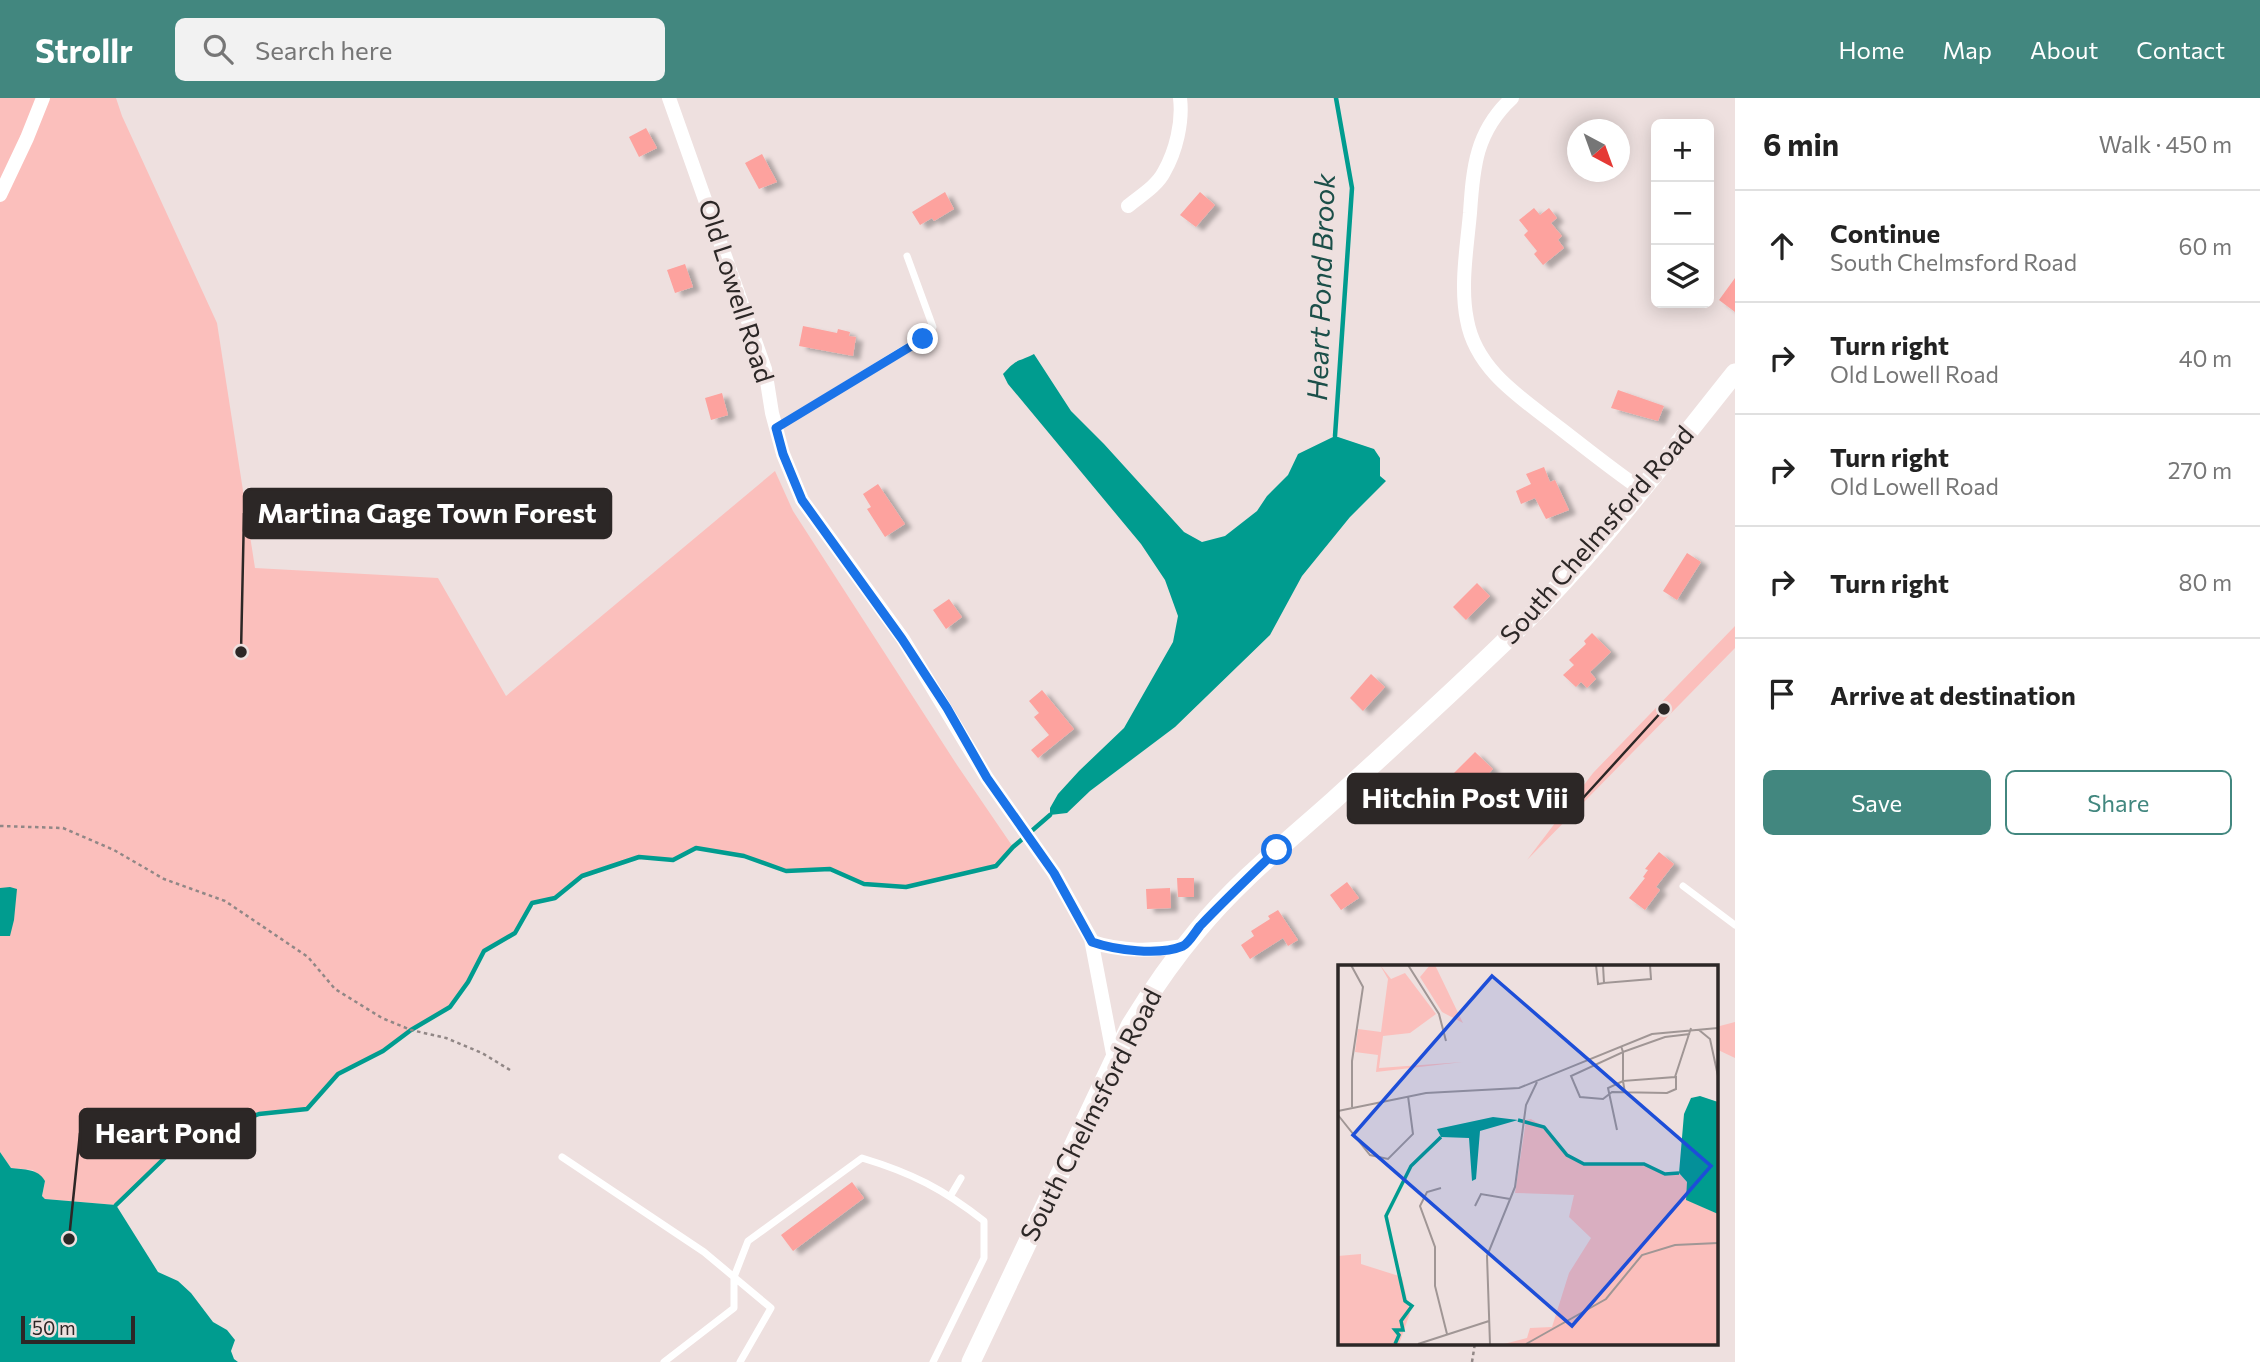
<!DOCTYPE html>
<meta charset="utf-8">
<style>
:root{--surface:#fff;--page:#f2f2f2;--text:#222;--muted:#767676;--line:#e0e0e0;--accent:#42877f}
body{margin:0;font-family:Commissioner,sans-serif;background:var(--page);color:var(--text)}
.controls{position:absolute;right:21px;top:21px;display:grid;overflow:hidden;border-radius:10px;box-shadow:0 4px 18px #0003}
.controls button{width:63px;height:63px;display:grid;place-items:center;padding:0;border:0;border-bottom:2px solid var(--line);background:var(--surface);color:var(--text);font:35px sans-serif}
.compass{position:absolute;left:1567px;top:21px;width:63px;height:63px;border-radius:50%;background:var(--surface);box-shadow:0 4px 18px #0003;rotate:139deg}
.scale{position:absolute;left:21px;bottom:18px;width:114px;box-sizing:border-box;padding-left:7px;border:4px solid #2c2726;border-top:0;font-size:19px;line-height:24px;white-space:nowrap;color:#2c2726;-webkit-text-stroke:5px #eee0df;paint-order:stroke}
.stop{position:absolute;width:21px;height:21px;margin:-16px;border:5px solid #1a73e8;border-radius:50%;background:#fff}
.stop.end{background:#1a73e8;border-color:#fff;box-shadow:0 2px 7px #0008}
.list{margin:0;padding:0;list-style:none}
h2{display:flex;justify-content:space-between;align-items:center;height:91px;margin:0;padding:0 28px;font-size:30px}
h2 small{font-size:23px;font-weight:400;color:var(--muted)}
.list li{display:grid;grid-template-columns:46px 1fr auto;gap:21px;align-items:center;box-sizing:border-box;height:112px;padding:0 28px;border-top:2px solid var(--line)}
.list b{display:block;font-size:26px;white-space:nowrap}
.list p{margin:0;font-size:23px;white-space:nowrap;color:var(--muted)}
.list em{font-size:23px;font-style:normal;color:var(--muted)}
.actions{display:flex;gap:14px;padding:21px 28px}
.actions a{flex:1;padding:16px 0;border:2px solid var(--accent);border-radius:10px;text-align:center;font-size:24px;color:var(--accent)}
.actions .main{background:var(--accent);color:#fff}
.icon{flex:none;width:38px;height:38px;fill:none;stroke:currentColor;stroke-width:2;stroke-linecap:round;stroke-linejoin:round}
.map{position:relative;flex:none;width:1735px;height:1264px;overflow:hidden}
header{display:flex;align-items:center;gap:42px;box-sizing:border-box;height:98px;padding:0 35px;background:var(--accent);color:#fff}
header strong{font-size:33px}
nav{display:flex;gap:38px;margin-inline-start:auto;font-size:24px}
.search{width:490px;height:63px;background:var(--page);display:flex;align-items:center;gap:18px;box-sizing:border-box;padding:0 24px;border-radius:10px;color:var(--muted);font-size:26px}
main{display:flex}
aside{flex:1;background:var(--surface)}
.map>svg:first-child{display:block}
.green{fill:#fbbfbc}
.water{fill:#009c8f}
.lines{fill:none;stroke-linecap:round;stroke-linejoin:round}
.stream{stroke:#009c8f;stroke-width:4.5}
.building{fill:#fda29e;filter:url(#shadow)}
.path{stroke:#918786;stroke-width:2.5;stroke-dasharray:3.5 3.5;stroke-linecap:butt}
.lane{stroke:#fff;stroke-width:7}
.street{stroke:#fff;stroke-width:14}
.secondary{stroke:#fff;stroke-width:19}
.route{stroke:#1a73e8;stroke-width:9}
.labels{text-anchor:middle;stroke-width:7;stroke-linejoin:round;paint-order:stroke}
.street-label{font-size:26px;fill:#2c2726;stroke:#eee0df}
.water-label{font-size:28px;font-style:italic;fill:#1b4f49;stroke:#eee0df}
.inset-river{fill:none;stroke:#009c8f;stroke-width:3.5}
.inset-road{fill:none;stroke:#a09695;stroke-width:2}
.view{fill:#1d4ed8;fill-opacity:0.15;stroke:#1d4ed8;stroke-width:3.5}
.inset-edge{fill:none;stroke:#2c2726;stroke-width:3.5}
.leader{fill:none;stroke:#2c2726;stroke-width:2.5}
.callout-dot{fill:#2c2726;stroke:#eee0df;stroke-width:2.5}
.callout{fill:#2c2726;stroke:#2c2726;stroke-width:2.5}
.callout-label{font-size:28px;text-anchor:middle;font-weight:bold;fill:#fff}
</style>
<header>
<strong>Strollr</strong>
<div class="search"><svg class="icon" aria-label="search" viewBox="0 0 24 24"><circle cx="10" cy="10" r="6"/><path d="M15 15l6 6"/></svg>Search here</div>
<nav><a>Home</a><a>Map</a><a>About</a><a>Contact</a></nav>
</header>
<main>
<div class="map">
<svg width="1735" height="1264" viewBox="0 0 1735 1264">
<defs>
<filter id="shadow"><feDropShadow dx="7" dy="4" stdDeviation="2" flood-color="#0004"/></filter>
</defs>
<rect width="100%" height="100%" fill="#eee0df"/>
<path class="green" d="M0,0H116L122,18L217,225L255,470L438,480L506,598L775,373L793,413L957,667L1013,749L996,768L906,789L864,786L830,771L786,773L744,758L696,750L673,762L639,759L582,778L555,800L532,805L515,835L484,853L468,884L450,909L411,932L383,953L338,976L307,1011L259,1016L178,1047L116,1107L45,1101L42,1098L45,1083L33,1072L11,1070L0,1054Z
M1735,528V550L1527,762L1593,675Z
M1735,924V960L1716,951V929Z"/>
<path class="water" d="M1034,256L1071,313L1104,346L1184,434L1202,444L1225,438L1257,413L1267,398L1288,377L1298,356L1335,338L1374,351L1380,360V378L1386,383L1350,419L1302,478L1270,537L1175,629L1090,693L1067,715L1050,717V710L1058,696L1079,673L1124,630L1173,544L1178,518L1165,482L1141,446L1008,286L1003,276C1018,259 1017,265 1034,256Z
M10,789L17,791L14,822L10,838H0V790Z
M0,1054L11,1070C24,1072 38,1070 45,1083L42,1098L45,1101L116,1107L158,1174L178,1183L191,1195L213,1224L227,1232L235,1242L231,1253L234,1261L238,1264H0Z"/>
<g class="lines">
<path class="stream" d="M1335,338L1352,90L1336,0
M116,1107L178,1047L259,1016L307,1011L338,976L383,953L411,932L450,909L468,884L484,853L515,835L532,805L555,800L582,778L639,759L673,762L696,750L744,758L786,773L830,771L864,786L906,789L996,768L1013,749L1050,717"/>
</g>
<path class="building" d="M646,30L657,50L639,59L629,39Z
M762,56L777,84L759,91L745,65Z
M945,94L954,111L934,123L932,120L920,127L912,114Z
M1200,94L1215,107L1196,129L1180,117Z
M1534,110L1540,117L1549,110L1557,120L1551,125L1562,138L1558,142L1564,150L1543,167L1534,156L1537,153L1524,137L1528,133L1519,122Z
M685,166L693,189L675,195L667,172Z
M1735,180V214L1719,202Z
M803,228L837,235L838,231L850,234L849,238L856,239L853,258L799,248Z
M1618,292L1664,308L1658,323L1611,310Z
M722,295L728,317L711,322L705,300Z
M1544,369L1550,384L1555,382L1569,412L1546,421L1535,400L1521,406L1516,393L1531,386L1526,376Z
M878,386L905,426L885,439L867,411L871,409L863,396Z
M1687,455L1701,464L1677,502L1663,493Z
M1477,485L1490,498L1466,522L1453,509Z
M949,501L962,519L946,531L933,512Z
M1592,535L1611,554L1590,574L1596,581L1587,590L1581,584L1576,589L1563,577L1574,567L1569,562L1586,546L1584,543Z
M1371,576L1385,589L1363,613L1350,600Z
M1042,592L1074,631L1038,660L1031,652L1049,637L1034,619L1039,615L1029,603Z
M1475,654L1493,671L1458,709L1444,695L1457,682L1452,677Z
M1659,754L1674,766L1656,789L1660,792L1645,812L1629,800L1645,780L1643,779L1648,772L1645,771Z
M1177,780H1194V799H1178Z
M1347,784L1359,800L1341,812L1330,797Z
M1170,790L1171,810L1147,811L1146,791Z
M1278,812L1298,842L1288,848L1283,840L1250,861L1241,847L1254,838L1251,833L1270,821L1268,818Z
M852,1084L864,1100L793,1153L781,1137Z"/>
<g class="lines">
<path class="path" d="M0,728L63,730L114,752L164,781L225,803L308,859L335,891L382,920L411,932L446,940L482,955L510,972
M1472,1264L1475,1245"/>
<path class="lane" d="M776,330L930,235L933,229L907,158
M1683,788L1735,827
M562,1059L704,1154L771,1210L740,1264
M951,1097L961,1080
M664,1264L734,1210V1179L748,1143L862,1060C912,1075 943,1091 984,1123V1160L933,1264"/>
<path class="street" d="M669,0L765,271L772,315L783,356L802,402L903,541L987,680L1054,775L1091,841L1114,961
M1512,0C1476,33 1473,69 1470,115C1467,149 1460,188 1467,222C1476,273 1523,301 1561,331C1588,352 1614,373 1642,392
M0,97L27,40L43,0
M1128,108C1140,98 1157,88 1164,74C1176,53 1183,24 1180,0
M1092,844C1123,854 1152,853 1184,848"/>
<path class="secondary" d="M971,1264L1130,928C1150,895 1172,863 1197,833C1237,784 1287,744 1334,702C1389,652 1444,602 1497,551C1586,468 1659,370 1735,275"/>
</g>
<g class="lines">
<path class="route" d="M923,241L776,330L783,356L802,402L902,541L947,610L987,680L1054,775L1092,844C1115,852 1159,858 1183,848C1189,845 1195,834 1200,828C1225,802 1251,777 1277,752"/>
</g>
<g class="labels">
<g class="street-label">
<text transform="translate(736 193) rotate(72)" y="9">Old Lowell Road</text>
<text transform="translate(1597 437) rotate(-49)" y="9">South Chelmsford Road</text>
<text transform="translate(1091 1017) rotate(-63)" y="9">South Chelmsford Road</text>
</g>
<g class="water-label">
<text transform="translate(1321 189) rotate(-88)" y="10">Heart Pond Brook</text>
</g>
</g>
<g transform="translate(1338 867)">
<rect width="380" height="380" fill="#eee0df"/>
<path d="M42,0L53,14L67,8L98,49L72,68L45,71L41,103L125,97L38,107L40,90L17,87L20,64L43,67L50,14ZM92,0H97L125,58L104,47L82,12ZM193,154L206,162L229,190L246,198L306,199L327,209L341,208L349,217V235L380,249V379H166L189,373L192,363L214,362L231,308L253,273L231,252L236,230L177,228L188,155ZM23,289V299L64,312L72,348L61,379H0V291Z" fill="#fbbfbc"/>
<path d="M362,131L380,137V249L348,235L349,217L341,208L346,149L353,133ZM155,152L180,155L142,166L138,214L134,216L131,173L103,172L99,164Z" fill="#009c8f"/>
<path class="inset-river" d="M180,155L206,162L229,190L246,199H306L327,209L341,208M57,379L61,370L57,365H65L63,356L74,341L67,336L48,251L73,201L103,172"/>
<path class="inset-road" d="M13,0L25,22L14,96V142M70,0L101,49L108,76M258,0L260,19L266,18M265,0L266,18L313,14L312,0M361,65L372,74L380,111M283,81L285,87L327,72L352,69M338,111V124L329,128L274,127L265,134L242,132L233,111L285,87V116L337,112L353,63M0,146L88,128L181,123L314,69L380,63M0,150L32,190L50,194L75,169L70,131M279,165L270,123L285,116L287,128M103,223L89,227L82,241L97,282V321L109,369M137,241L143,229L172,234M80,379L151,356M152,379L149,291L177,222L188,140L199,117M188,379L268,334L304,290L337,280L380,278"/>
<path class="view" d="M154,11L373,201L234,361L15,170Z"/>
<rect width="380" height="380" class="inset-edge"/>
</g>
<path class="leader" d="M241 554L244 415M1664 611L1583 700M69 1141L80 1035"/>
<g class="callout-dot">
<circle cx="241" cy="554" r="7"/>
<circle cx="1664" cy="611" r="7"/>
<circle cx="69" cy="1141" r="7"/>
</g>
<g class="callout">
<rect x="244" y="391" width="367" height="49" rx="7"/>
<rect x="1348" y="676" width="235" height="49" rx="7"/>
<rect x="80" y="1011" width="175" height="49" rx="7"/>
</g>
<g class="callout-label">
<text x="427" y="425">Martina Gage Town Forest</text>
<text x="1465" y="710">Hitchin Post Viii</text>
<text x="168" y="1045">Heart Pond</text>
</g>
</svg>
<div class="controls">
<button>+</button>
<button>−</button>
<button><svg class="icon" aria-label="layers" viewBox="0 0 24 24"><path d="M12 4l9 5-9 5-9-5zM3 14l9 5 9-5"/></svg></button>
</div>
<svg class="compass" viewBox="-18 -18 36 36"><path d="M0-13l5 13h-10z" fill="#e53935"/><path d="M0 13l5-13h-10z" fill="#767676"/></svg>
<div class="scale">50 m</div>
<div class="stop" style="left:1277px;top:752px"></div>
<div class="stop end" style="left:923px;top:241px"></div>
</div>
<aside>
<h2>6 min<small>Walk · 450 m</small></h2>
<ul class="list">
<li><svg class="icon" aria-label="ahead" viewBox="0 0 24 24"><path d="M12 20V5M6 11l6-6 6 6"/></svg><div><b>Continue</b><p>South Chelmsford Road</p></div><em>60 m</em></li>
<li><svg class="icon" aria-label="right" viewBox="0 0 24 24"><path d="M7 20v-9h11M14 6l5 5-5 5"/></svg><div><b>Turn right</b><p>Old Lowell Road</p></div><em>40 m</em></li>
<li><svg class="icon" aria-label="right" viewBox="0 0 24 24"><path d="M7 20v-9h11M14 6l5 5-5 5"/></svg><div><b>Turn right</b><p>Old Lowell Road</p></div><em>270 m</em></li>
<li><svg class="icon" aria-label="right" viewBox="0 0 24 24"><path d="M7 20v-9h11M14 6l5 5-5 5"/></svg><div><b>Turn right</b></div><em>80 m</em></li>
<li><svg class="icon" aria-label="arrive" viewBox="0 0 24 24"><path d="M6 21V4h12l-3 4 3 4H6"/></svg><div><b>Arrive at destination</b></div></li>
</ul>
<div class="actions"><a class="main">Save</a><a>Share</a></div>
</aside>
</main>
